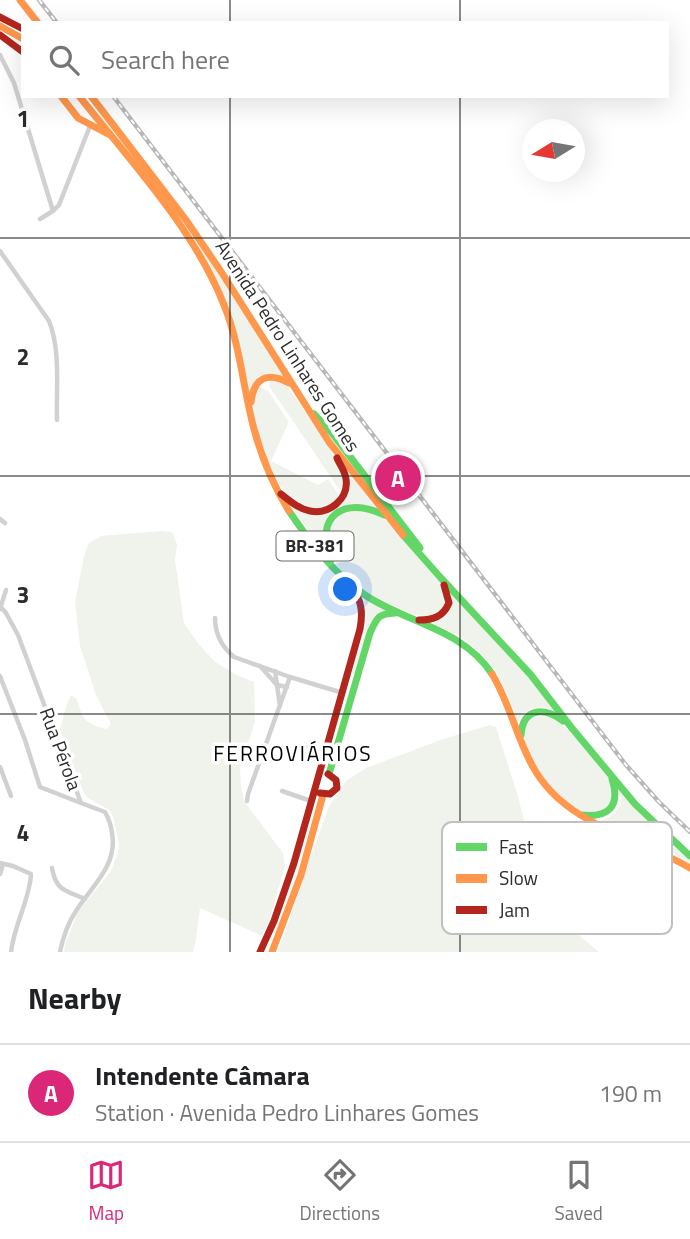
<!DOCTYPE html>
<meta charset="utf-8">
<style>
:root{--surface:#fff;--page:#f2f2f2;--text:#202124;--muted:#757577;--line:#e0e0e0;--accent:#db2777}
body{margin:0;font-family:"Titillium Web",sans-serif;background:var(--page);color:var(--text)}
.compass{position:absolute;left:522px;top:119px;width:63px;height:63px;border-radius:50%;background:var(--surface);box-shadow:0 7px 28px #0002;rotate:259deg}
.you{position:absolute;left:346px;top:590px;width:24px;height:24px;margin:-18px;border:5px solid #fff;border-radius:50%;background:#1a73e8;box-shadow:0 0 0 10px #1a73e833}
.badge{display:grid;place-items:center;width:46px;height:46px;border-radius:50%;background:var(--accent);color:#fff;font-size:23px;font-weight:700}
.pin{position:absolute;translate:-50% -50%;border:4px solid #fff;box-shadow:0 2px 7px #0006}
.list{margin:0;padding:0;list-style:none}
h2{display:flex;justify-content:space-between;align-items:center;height:91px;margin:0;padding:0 28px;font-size:30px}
h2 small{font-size:23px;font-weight:400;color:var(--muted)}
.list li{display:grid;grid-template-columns:46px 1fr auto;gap:21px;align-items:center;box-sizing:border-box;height:98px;padding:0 28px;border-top:2px solid var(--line)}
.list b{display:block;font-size:26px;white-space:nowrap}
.list p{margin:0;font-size:23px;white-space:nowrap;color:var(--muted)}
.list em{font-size:23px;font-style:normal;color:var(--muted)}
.icon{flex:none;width:38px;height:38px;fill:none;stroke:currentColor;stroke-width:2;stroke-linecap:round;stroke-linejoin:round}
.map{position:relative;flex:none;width:690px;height:952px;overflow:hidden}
.search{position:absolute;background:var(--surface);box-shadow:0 7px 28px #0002;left:21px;right:21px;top:21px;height:77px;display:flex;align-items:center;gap:18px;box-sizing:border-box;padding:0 24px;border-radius:0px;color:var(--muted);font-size:26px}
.sheet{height:189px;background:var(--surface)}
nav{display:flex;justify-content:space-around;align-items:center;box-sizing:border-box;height:98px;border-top:2px solid var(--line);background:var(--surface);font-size:19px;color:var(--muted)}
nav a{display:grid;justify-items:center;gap:4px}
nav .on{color:var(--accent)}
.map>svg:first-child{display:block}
.green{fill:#f0f3eb}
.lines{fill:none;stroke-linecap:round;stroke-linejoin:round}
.street{stroke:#d1d1d1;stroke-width:4.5}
.fast{stroke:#63d668;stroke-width:7}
.slow{stroke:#ff974d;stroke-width:7}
.jam{stroke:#b3261e;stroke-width:7}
.rail-casing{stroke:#b8b8b8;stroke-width:4.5}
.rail{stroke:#fff;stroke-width:2;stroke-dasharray:5;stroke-linecap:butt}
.grid{fill:none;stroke:#2c2c2c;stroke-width:2;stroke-opacity:0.55}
.labels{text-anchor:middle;stroke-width:7;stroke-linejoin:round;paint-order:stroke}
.shield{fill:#fff;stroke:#6b6b6b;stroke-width:2}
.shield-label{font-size:18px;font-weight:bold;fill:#2c2c2c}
.street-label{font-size:19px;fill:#2c2c2c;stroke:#fff}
.neighbourhood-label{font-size:21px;letter-spacing:2px;fill:#000;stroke:#fff}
.key{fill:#fff;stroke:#c0c0c0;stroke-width:2}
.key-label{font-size:19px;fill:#2c2c2c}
.grid-label{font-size:23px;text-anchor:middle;font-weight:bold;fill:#2c2c2c;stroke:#fff;stroke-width:7;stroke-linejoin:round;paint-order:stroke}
</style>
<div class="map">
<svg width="690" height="952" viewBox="0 0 690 952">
<rect width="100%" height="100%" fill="#fff"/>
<path class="green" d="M202,247L286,378L267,374L250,395L241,353L199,249Z
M270,380L283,381L289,389C305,412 346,461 343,489H339L269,386Z
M260,387L268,391L289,422L271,461L318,485L328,479L338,494L339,499L331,506L310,510C302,505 293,501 287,494C271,478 252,421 253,399C254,395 255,392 256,388Z
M341,462L377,509L364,505L328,519L326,554L289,504C314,523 327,518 346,496Z
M361,508L376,514L389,523L440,583L447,600L442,613L429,617L411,614L368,593L342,571L333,559L326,541L334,518L340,513Z
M162,531L172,532L177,544L175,560L184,623L197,642L215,662L237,675L254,682L255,722L240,768L241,786L244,801L283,853L285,867L269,920L262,936L200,908L196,939L193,952H64L65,944L78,912L111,871L118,853L119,843L113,816L109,810L88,798L83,791L60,730L66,706L71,695L77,699C83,720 85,724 107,729L111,724L96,695L80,646L75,602L84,556L89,543L101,536Z
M449,590L559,711C540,705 530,705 517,722C507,687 490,653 456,634C448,630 439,627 431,623C451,617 451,609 449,590Z
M363,596L390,610L374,618L370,623L357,675L352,673C359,649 373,620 363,596Z
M542,716C545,717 549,717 553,719C568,727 607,770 613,786C615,793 612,801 610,808L587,816C576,809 565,802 556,793C541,777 501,722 542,716Z
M490,725L496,727L517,793L533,855L551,894L574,931L599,952H278L328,808L346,781L366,768L443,739Z
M622,792L690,859V863L670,851L597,822C614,817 620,810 622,792Z"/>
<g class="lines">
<path class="street" d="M0,55L14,83L53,211
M40,219L53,211L59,205L90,126
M0,251L49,321C61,351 56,388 57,420
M0,519L5,523
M0,606L6,613L18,635L81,803L105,812C109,819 111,825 112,833C118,865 92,886 76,911C68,923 63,937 60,952
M0,609L6,590
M215,618C215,634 222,647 234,657L290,677L343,693
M260,666L277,685L287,687
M275,671L280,706
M0,676L25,740L40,787L81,803
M298,745L326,753
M0,767L11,796
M282,791L311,801
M247,801L248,794L290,677
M0,863L13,866L31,874C30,899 14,925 11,952
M52,868C56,891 65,890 85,899
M0,874L3,864"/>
<path class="fast" d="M314,414L332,433L420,548
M289,511C310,542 334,574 365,595C407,623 463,629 492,674
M403,535L440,577L531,675L571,727L635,804L690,856
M331,560C313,516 345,495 384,515
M521,735C523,707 545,707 563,721
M329,774L370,633C377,618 377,614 395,613
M581,815C608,818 621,807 612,779"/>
<path class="slow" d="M20,0L38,23
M0,26L23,39
M61,96L78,118L108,134
M79,96C129,159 195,230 224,305C240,344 243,388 254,429C262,459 273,485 289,511
M91,96L186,220L222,273L329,442L403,535
M251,402C254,378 267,371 289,383
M492,674C511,705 517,742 536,772C570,827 638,837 690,868
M272,952L301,875L323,795"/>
<path class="jam" d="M0,17L23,29
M0,35L23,52
M281,494C290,501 299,509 310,511C329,515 349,499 346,479C345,471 340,465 337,458
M419,620C433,620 443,617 449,603L444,585
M320,793L330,794L337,788L336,780L328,774
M260,952L274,921L294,863L360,629C363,613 362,601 352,588"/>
<g class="rail-casing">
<path id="rail" d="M39,0L57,23
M113,96L626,765L659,802L690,832"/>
</g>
<use href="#rail" class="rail"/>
</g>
<path class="grid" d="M230,0V23M460,0V23M230,96V952M460,96V952M0,238H690M0,476H690M0,714H690"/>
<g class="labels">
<rect class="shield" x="276.5" y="531.5" width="77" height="29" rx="5"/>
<g class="shield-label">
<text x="315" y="552">BR-381</text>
</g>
<g class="street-label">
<text transform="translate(288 346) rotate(57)" y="7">Avenida Pedro Linhares Gomes</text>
<text transform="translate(61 749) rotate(70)" y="7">Rua Pérola</text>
</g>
<g class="neighbourhood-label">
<text x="293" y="761">FERROVIÁRIOS</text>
</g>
</g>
<rect x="442" y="822" width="230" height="112" rx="10" class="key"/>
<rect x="456" y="843" width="31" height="8" fill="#63d668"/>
<rect x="456" y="874" width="31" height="9" fill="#ff974d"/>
<rect x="456" y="906" width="31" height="8" fill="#b3261e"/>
<g class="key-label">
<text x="499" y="854">Fast</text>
<text x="499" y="885">Slow</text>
<text x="499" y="917">Jam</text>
</g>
<g class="grid-label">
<text x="23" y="127">1</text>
<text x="23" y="365">2</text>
<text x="23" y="603">3</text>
<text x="23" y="841">4</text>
</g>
</svg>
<svg class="compass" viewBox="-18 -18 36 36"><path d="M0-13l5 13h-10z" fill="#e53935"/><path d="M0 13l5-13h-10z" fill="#757577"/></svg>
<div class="you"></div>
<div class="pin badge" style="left:398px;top:478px">A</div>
<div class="search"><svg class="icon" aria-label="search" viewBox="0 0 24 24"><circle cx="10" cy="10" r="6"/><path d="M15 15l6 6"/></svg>Search here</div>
</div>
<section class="sheet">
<h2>Nearby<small></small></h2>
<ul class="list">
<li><span class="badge">A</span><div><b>Intendente Câmara</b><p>Station · Avenida Pedro Linhares Gomes</p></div><em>190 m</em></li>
</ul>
</section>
<nav>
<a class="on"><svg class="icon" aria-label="map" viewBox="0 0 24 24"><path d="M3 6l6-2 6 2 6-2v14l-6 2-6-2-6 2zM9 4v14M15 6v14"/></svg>Map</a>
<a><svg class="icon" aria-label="directions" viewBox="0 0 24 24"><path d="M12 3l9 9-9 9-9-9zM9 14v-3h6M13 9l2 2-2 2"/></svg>Directions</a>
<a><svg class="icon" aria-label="saved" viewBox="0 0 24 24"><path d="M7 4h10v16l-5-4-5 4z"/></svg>Saved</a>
</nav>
